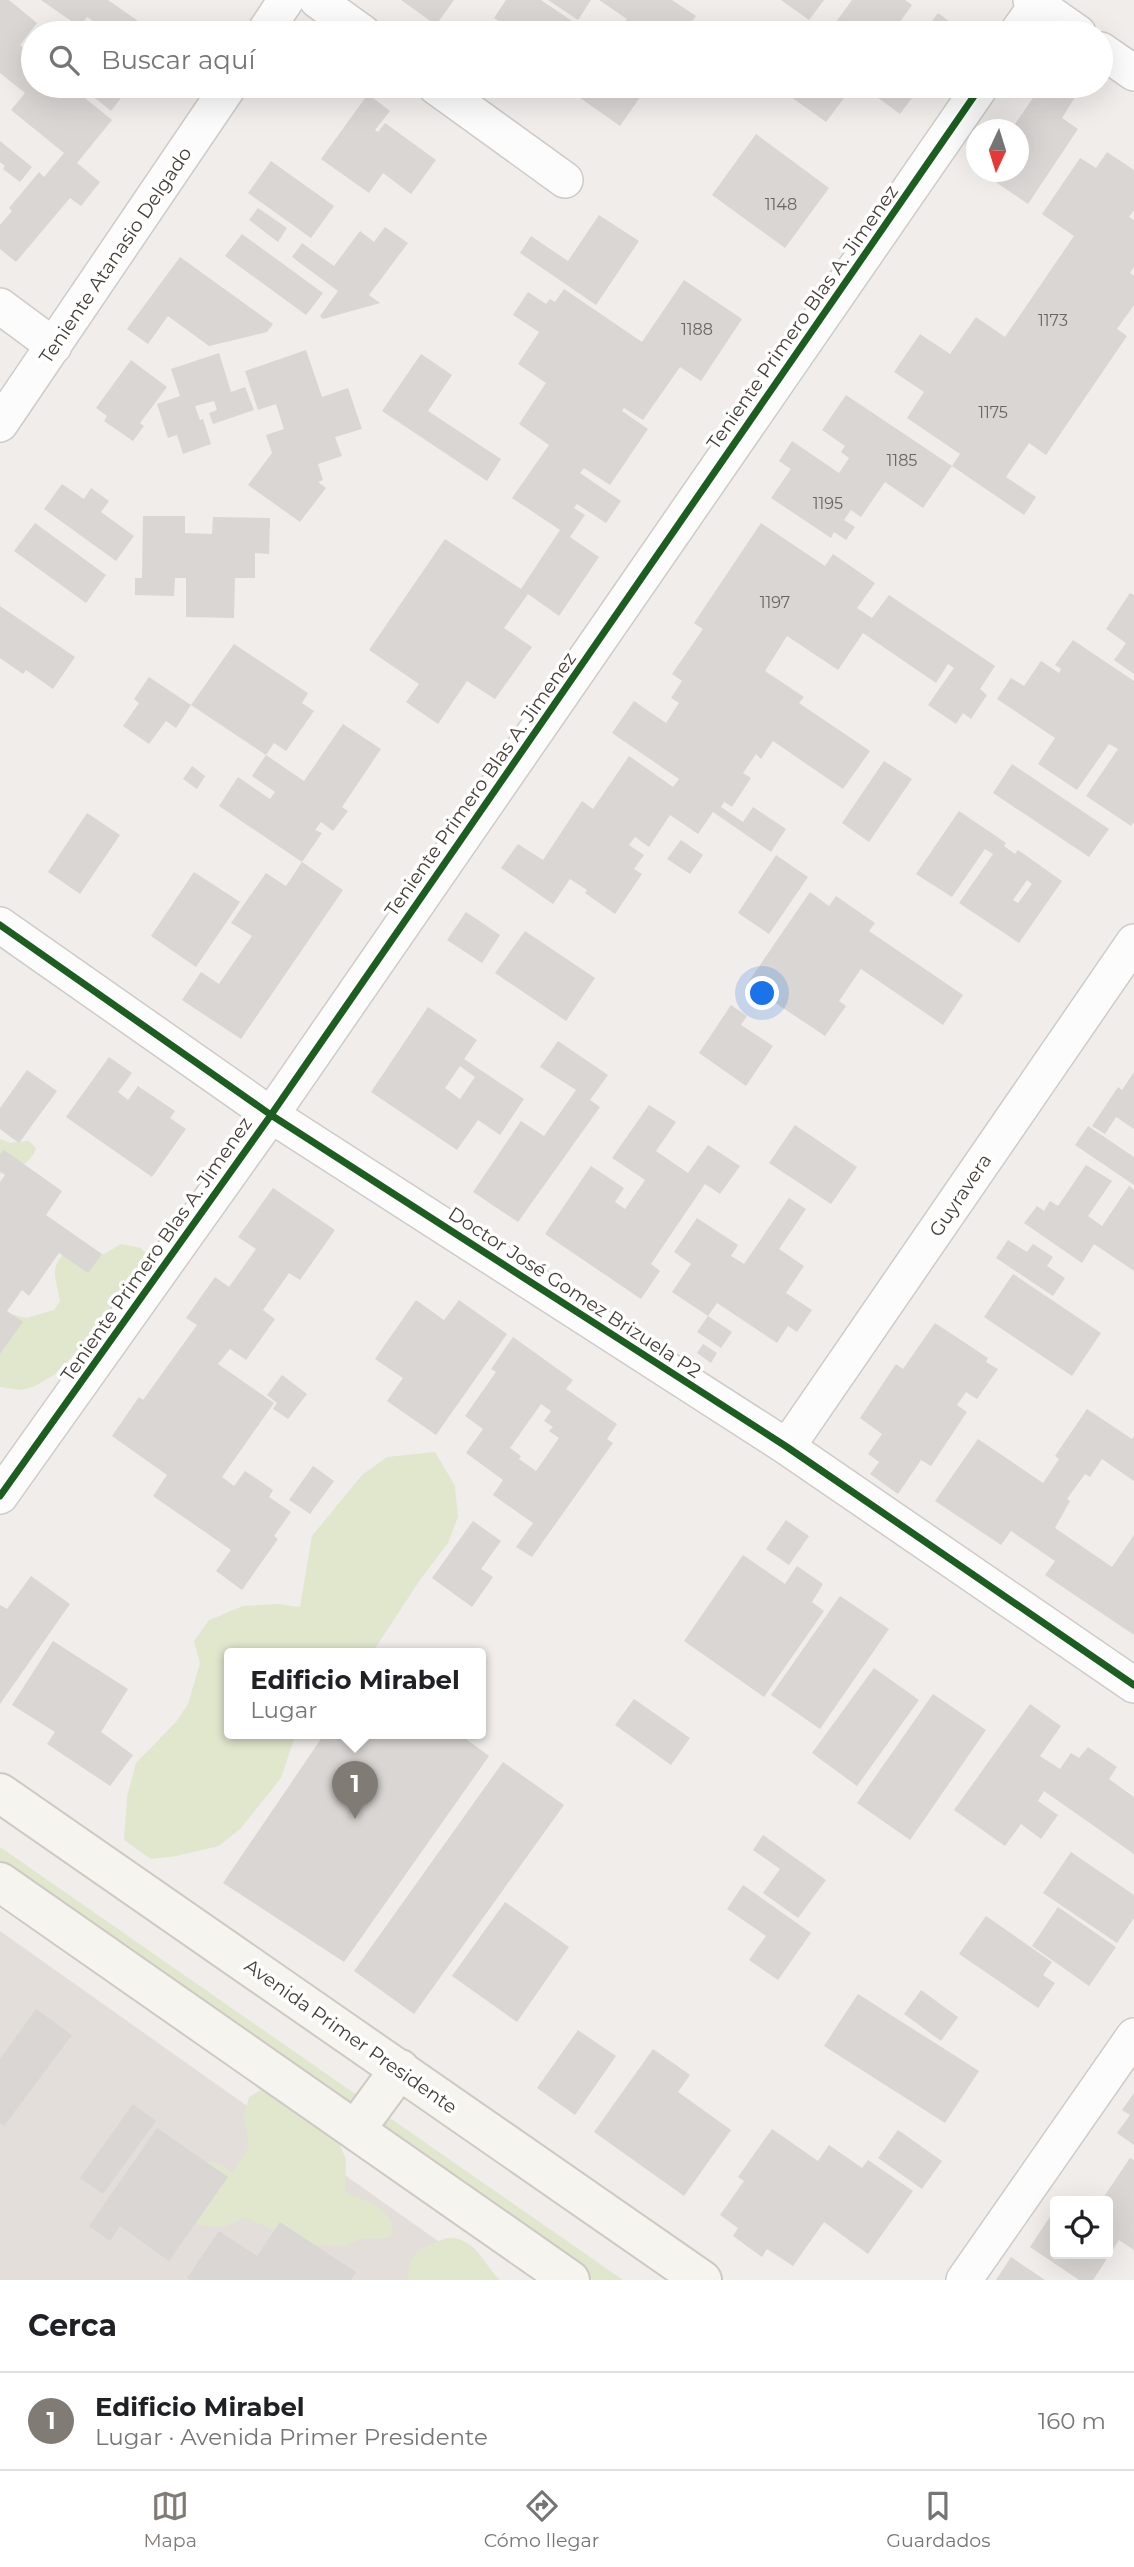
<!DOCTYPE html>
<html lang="es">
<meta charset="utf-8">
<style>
:root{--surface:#fff;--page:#f6f6f6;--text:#202124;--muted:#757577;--line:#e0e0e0;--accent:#817b76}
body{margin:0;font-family:Montserrat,sans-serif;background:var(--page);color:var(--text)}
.controls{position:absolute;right:21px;bottom:21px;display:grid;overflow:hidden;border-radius:7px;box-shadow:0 7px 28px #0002}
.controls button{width:63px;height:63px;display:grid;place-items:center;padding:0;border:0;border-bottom:2px solid var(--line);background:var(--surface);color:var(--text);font:35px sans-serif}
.compass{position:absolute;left:966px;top:119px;width:63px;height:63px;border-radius:50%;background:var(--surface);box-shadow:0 7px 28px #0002;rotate:184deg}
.you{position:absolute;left:763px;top:994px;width:24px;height:24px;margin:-18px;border:5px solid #fff;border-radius:50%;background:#1a73e8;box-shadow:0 0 0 10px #1a73e833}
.badge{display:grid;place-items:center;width:46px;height:46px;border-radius:50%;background:var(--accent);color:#fff;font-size:23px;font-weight:700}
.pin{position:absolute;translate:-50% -58px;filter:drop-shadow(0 2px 4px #0008)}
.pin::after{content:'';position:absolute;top:37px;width:24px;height:21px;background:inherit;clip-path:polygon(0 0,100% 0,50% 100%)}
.popup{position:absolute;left:224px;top:1648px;width:262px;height:91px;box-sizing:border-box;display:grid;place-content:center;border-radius:7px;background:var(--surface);filter:drop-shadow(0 2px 5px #0005);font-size:23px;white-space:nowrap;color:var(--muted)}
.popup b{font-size:26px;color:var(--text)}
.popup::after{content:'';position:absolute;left:50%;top:100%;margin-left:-14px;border:14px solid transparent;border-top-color:var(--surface)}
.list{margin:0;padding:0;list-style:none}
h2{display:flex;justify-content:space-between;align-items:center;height:91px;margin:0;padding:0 28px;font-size:30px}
h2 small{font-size:23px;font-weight:400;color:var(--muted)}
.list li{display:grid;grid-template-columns:46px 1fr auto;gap:21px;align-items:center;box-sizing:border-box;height:98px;padding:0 28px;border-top:2px solid var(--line)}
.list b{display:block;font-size:26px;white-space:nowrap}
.list p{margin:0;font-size:23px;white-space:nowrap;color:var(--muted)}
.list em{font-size:23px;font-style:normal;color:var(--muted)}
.icon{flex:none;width:38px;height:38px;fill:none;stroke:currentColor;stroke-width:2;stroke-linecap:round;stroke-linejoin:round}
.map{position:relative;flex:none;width:1134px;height:2280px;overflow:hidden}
.search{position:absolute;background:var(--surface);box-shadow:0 7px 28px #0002;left:21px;right:21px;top:21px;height:77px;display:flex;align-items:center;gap:18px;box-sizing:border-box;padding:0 24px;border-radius:38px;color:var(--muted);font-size:26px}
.sheet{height:189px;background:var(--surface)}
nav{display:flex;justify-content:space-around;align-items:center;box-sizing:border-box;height:98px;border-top:2px solid var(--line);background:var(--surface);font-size:19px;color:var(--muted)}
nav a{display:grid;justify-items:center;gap:4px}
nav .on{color:var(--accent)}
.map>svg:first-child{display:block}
.residential{fill:#e3ded9}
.green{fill:#e0e7cd}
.building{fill:#d9d6d3;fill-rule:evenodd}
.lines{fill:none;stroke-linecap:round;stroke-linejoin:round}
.street-casing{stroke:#cecbc8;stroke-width:38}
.secondary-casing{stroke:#cec9c2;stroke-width:42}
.street{stroke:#fdfcfc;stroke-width:35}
.secondary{stroke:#f6f4ef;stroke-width:38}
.cycleway-casing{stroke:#fff;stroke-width:11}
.cycleway{stroke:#1b5e20;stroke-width:7}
.labels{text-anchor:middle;stroke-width:7;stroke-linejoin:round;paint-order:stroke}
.number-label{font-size:16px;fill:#6b655f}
.street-label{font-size:19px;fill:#453e37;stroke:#fff}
</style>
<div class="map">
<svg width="1134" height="2280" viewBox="0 0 1134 2280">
<rect width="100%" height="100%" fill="#f0edea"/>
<path class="residential" d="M0,1931L493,2280H0Z"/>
<path class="green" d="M0,1139L10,1143L29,1141L36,1148C30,1166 16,1168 0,1174Z
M121,1244L141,1248L147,1255C145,1292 120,1280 112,1300C110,1303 111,1307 110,1311C107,1325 100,1339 95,1353L75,1354L54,1375L33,1387L21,1390L0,1387V1315L7,1313L26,1318L54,1310L60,1301C57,1281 48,1268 65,1253L104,1254Z
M435,1452L455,1486L458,1517L448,1543L420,1580L372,1653H229V1733H296L281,1778L241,1828L219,1846L176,1856L151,1859L124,1840L127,1797L136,1763L176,1722L188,1704L200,1663L194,1641L209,1620L243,1606L278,1604L300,1607L312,1536L362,1475L387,1457Z
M0,1847L623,2280H593L0,1870Z
M266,2087L336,2137L346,2159L345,2190L347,2194C355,2198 363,2198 370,2202C382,2208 401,2226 389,2238L360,2239L345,2246L309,2245L244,2217C224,2230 217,2228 194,2223L195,2162H215L232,2172L249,2147L244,2116L249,2097Z
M446,2238C475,2236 482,2262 500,2280H408C407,2250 423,2248 446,2238Z"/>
<path class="building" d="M0,0H9L37,23L20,45L33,57V86H70L112,120L77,163L100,182L81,206L70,198L16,262L0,249V225L12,211L9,208L39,172L44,177L64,153L11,110L25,93L0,73Z
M41,0H108L155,33H96L101,26L87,17L80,27Z
M401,0H454L436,25Z
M506,0H541L575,23L569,33H517L494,18Z
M548,0H591L578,20Z
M599,0H672L696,16L684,33H616L627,19Z
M781,0H824L809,20Z
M852,0H905L912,5L892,33H828Z
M938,13L961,30L959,33H924Z
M87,86H130L111,111L84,89Z
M567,86H648L620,126L566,88Z
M776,86H853L826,122Z
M862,86H921L900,114Z
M1041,86H1059L1075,97L1062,118L1078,129L1028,204L981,172H1018V130H1011Z
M368,94L390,111L375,130L378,132L385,123L436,160L411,194L383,173L369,193L321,159Z
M756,134L829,188L785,248L712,195Z
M0,141L32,167L20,182L3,169L5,166L0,162Z
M1107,152L1134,170V210L1129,217L1134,220V267L1130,273L1134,276V305L1117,329L1127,336L1046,455L1029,443L1006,477L1036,497L1024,515L952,466L960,454L907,418L924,392L894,372L920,334L950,354L976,317L1005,337L1074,236L1042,214L1080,158L1096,168Z
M271,161L334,206L311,238L248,193Z
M258,208L287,228L278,242L249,220Z
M599,215L639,241L596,305L520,253L531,236L568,261Z
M385,227L408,243L369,295L380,303L323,319L320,316L338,291L292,257L302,243L334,266L360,231L374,242Z
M242,234L323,293L306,315L225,256Z
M180,257L273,324L267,332L209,346L168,316L148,344L127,329Z
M684,280L742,319L701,381L680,367L643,420L624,408L622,411L648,429L610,485L584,468L580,473L621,501L606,523L577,504L574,508L585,515L570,537L599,557L559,616L528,594L504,628L532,647L495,699L467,681L438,724L406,702L419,684L369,650L445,539L521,589L560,530L512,498L549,445L519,424L546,383L518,364L539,332L513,315L528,292L546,304L550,299L555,302L564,289L642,342Z
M306,350L322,397L348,388L362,429L335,437L342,456L318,464L323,480L318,482L326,488L300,522L248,485L272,453L266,435L284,429L276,404L258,410L245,371Z
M219,353L231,392L245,387L254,410L213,424L209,413L217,410L214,401L195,406L200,420L203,419L211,444L183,454L177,435L168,438L157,404L180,396L171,369Z
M421,354L452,375L428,411L501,459L487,481L382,411Z
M131,360L167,387L140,423L144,426L133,441L104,421L107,416L96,408Z
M846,395L952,466L923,508L885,482L861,517L851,510L844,520L855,527L846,540L834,532L831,538L771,498L791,469L779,461L792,441L839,473L849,458L841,452L845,446L822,430Z
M62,484L84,499L91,488L109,501L101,512L134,536L116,561L44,509Z
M143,516H185V533L212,534L213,517L270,518L269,554L255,553V578H235L234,618L186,617V578H175L174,596L135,595V578H142Z
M35,523L106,575L86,603L14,551Z
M761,523L825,566L833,554L875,583L857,608L872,618L889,595L995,666L980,689L987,695L971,719L963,713L956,724L928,705L954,668L948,664L936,683L863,633L838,670L787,636L765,671L804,697L799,703L870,751L843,789L773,741L761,759L756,754L743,773L751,778L732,807L724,802L721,807L743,822L753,807L786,829L771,852L713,812L698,834L670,815L649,847L635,837L629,845L644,855L634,869L642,874L615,914L585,893L587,890L570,879L553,904L501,868L518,844L543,860L582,801L593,809L629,756L673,787L679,779L612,733L634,701L666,723L679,703L671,698L682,681L672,674L703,629L694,623Z
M1130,593L1134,595V674L1114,660L1126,643L1106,629Z
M0,606L75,657L53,689L26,670L23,674L0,658Z
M1073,640L1134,681V822L1131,826L1086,796L1118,749L1109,744L1077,790L1038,764L1055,738L997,699L1011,678L1024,686L1041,661L1059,673L1061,669L1055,665Z
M234,644L308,693L302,703L314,711L286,751L274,743L266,755L191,705L176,728L166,721L149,744L123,726L139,703L134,699L149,677L191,705Z
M343,724L381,749L342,807L348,811L333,831L321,822L315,830L322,833L302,862L343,890L241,1039L182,1000L201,972L219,984L252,936L231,923L266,873L286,886L302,862L219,806L238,777L270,799L275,792L252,776L266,755L304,781Z
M884,761L912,779L869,842L842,823Z
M1012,764L1109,829L1089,857L993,793Z
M192,766L205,776L197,789L183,779Z
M959,811L1006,843L1004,846L1015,854L1018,850L1062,881L1019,943L959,903L993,854L985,849L952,897L916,874ZM1027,880L1032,884L1018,903L1013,900Z
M87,813L120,835L80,894L48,872Z
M681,840L703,855L690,874L667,859Z
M776,855L808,877L769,934L738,913Z
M194,872L240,902L196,967L151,936Z
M810,892L829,906L836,896L875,923L869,931L963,995L943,1025L861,969L839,1001L846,1006L825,1036L747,984Z
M466,912L500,935L482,963L447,940Z
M525,931L595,978L566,1021L495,973Z
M731,1005L747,1016L741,1025L773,1046L746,1086L699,1053Z
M428,1007L477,1040L464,1059L524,1099L500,1135L478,1120L457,1150L371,1092ZM460,1066L475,1077L460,1099L445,1088Z
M558,1041L608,1075L590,1100L600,1107L518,1222L473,1192L521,1121L544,1136L576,1090L540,1067Z
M109,1057L132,1073L118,1092L128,1100L138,1086L175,1111L170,1118L186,1129L152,1177L66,1117Z
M27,1070L57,1091L19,1143L0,1129V1108Z
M1134,1072V1129L1116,1117L1105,1134L1092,1126L1118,1087L1122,1090Z
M649,1105L676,1122L656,1151L688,1173L708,1145L740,1166L720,1194L705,1184L651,1264L660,1271L641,1299L545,1234L591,1166L624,1188L615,1202L625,1209L645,1180L612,1158Z
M795,1125L857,1167L831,1204L769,1163Z
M1088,1126L1134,1157V1185L1075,1145Z
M4,1150L62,1191L46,1215L102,1254L88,1273L59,1253L29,1296L22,1290L7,1311L23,1322L0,1354V1182L5,1175L0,1171V1155Z
M1086,1165L1112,1181L1088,1216L1102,1226L1129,1186L1134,1190V1271L1094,1244L1082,1263L1024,1223L1037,1206L1044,1211L1050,1201L1058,1206Z
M273,1188L335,1230L300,1280L289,1273L263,1310L275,1319L246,1360L230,1349L218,1364L274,1403L222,1477L234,1486L245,1471L273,1490L269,1497L291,1512L274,1536L278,1539L242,1590L216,1571L231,1550L153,1496L167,1475L112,1436L139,1397L143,1400L197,1325L186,1318L215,1277L229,1287L256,1249L238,1237Z
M789,1198L806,1209L779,1249L804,1266L786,1293L812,1310L797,1332L788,1326L777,1343L717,1303L708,1316L672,1292L691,1264L674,1252L697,1218L738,1245L731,1256L744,1264Z
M1008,1240L1027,1252L1033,1244L1053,1257L1047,1266L1065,1278L1053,1296L996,1258Z
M1013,1274L1101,1333L1072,1376L984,1317Z
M416,1300L444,1320L459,1300L507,1334L436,1435L387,1401L403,1378L375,1359Z
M708,1316L732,1332L721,1348L697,1332Z
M935,1323L988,1358L986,1362L998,1369L977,1399L966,1392L957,1405L967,1412L931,1466L921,1460L898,1494L870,1474L879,1462L868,1454L882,1434L860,1418L896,1364L903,1369Z
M513,1337L573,1380L566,1389L617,1424L607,1439L613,1443L532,1557L516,1547L533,1523L493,1495L503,1480L466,1453L483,1429L465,1416L496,1372L491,1369ZM541,1404L551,1411L544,1421L553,1427L549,1431L559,1438L536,1471L519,1459L521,1456L510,1448Z
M703,1344L717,1353L711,1363L697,1353Z
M282,1375L307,1394L288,1419L273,1409L277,1403L267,1395Z
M1087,1409L1132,1439L1134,1436V1481L1102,1459L1090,1477L1085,1474L1067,1499L1070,1501L1055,1528L1112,1567L1134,1535V1635L1045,1575L1055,1561L1011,1531L1001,1545L935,1501L978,1439L1043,1483L1059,1459L1055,1456Z
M313,1466L334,1481L310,1514L289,1500Z
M786,1520L809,1536L789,1565L766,1549Z
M473,1521L501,1541L481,1569L493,1577L472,1607L432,1578Z
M743,1555L785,1584L797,1566L823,1584L812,1602L824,1611L764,1697L684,1641Z
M31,1576L70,1604L0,1704V1605L7,1609Z
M840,1596L889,1629L820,1729L771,1695Z
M53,1641L128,1689L101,1732L133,1755L110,1786L47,1744L55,1732L12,1705Z
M874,1668L919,1700L857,1786L812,1753Z
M933,1694L986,1730L910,1840L857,1803Z
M634,1699L690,1738L671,1765L615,1725Z
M1030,1704L1061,1726L1040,1756L1060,1769L1071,1753L1079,1758L1088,1747L1117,1767L1109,1779L1134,1797V1854L1044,1791L1038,1801L1058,1815L1041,1839L1021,1824L1005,1846L954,1810Z
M325,1733H458L489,1756L344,1962L223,1883Z
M503,1762L564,1805L414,2014L354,1971Z
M763,1835L826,1880L798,1918L763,1893L780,1869L753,1850Z
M1071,1852L1134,1895V1918L1117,1943L1043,1893Z
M743,1885L811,1933L778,1980L749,1960L766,1936L727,1909Z
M505,1902L569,1947L517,2022L452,1976Z
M1058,1907L1116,1947L1089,1986L1032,1946Z
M986,1916L1052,1962L1043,1975L1055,1983L1038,2008L959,1954Z
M921,1990L958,2017L941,2041L904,2014Z
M858,1994L979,2071L945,2123L824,2046Z
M36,2009L72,2035L4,2126L0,2123V2059Z
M578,2030L616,2056L575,2115L537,2088Z
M653,2049L690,2075L678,2092L731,2130L684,2196L594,2132Z
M1134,2093V2145L1117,2133L1130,2115L1122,2110Z
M133,2104L156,2121L103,2194L80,2178Z
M157,2128L228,2177L169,2261L120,2226L110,2241L89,2226Z
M772,2129L818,2161L829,2145L862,2168L868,2160L913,2191L868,2254L824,2222L793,2266L767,2249L762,2257L733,2236L738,2228L720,2215L744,2181L738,2177Z
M898,2130L942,2161L922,2189L878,2158Z
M1130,2158L1134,2160V2250L1119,2240L1093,2280H1079L1030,2247L1055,2209V2254H1108V2201H1101Z
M280,2222L356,2272L351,2280H190L187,2278L219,2231L257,2256Z
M1011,2257L1045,2280H996Z"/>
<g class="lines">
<g class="street-casing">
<path id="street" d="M317,0L363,33
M1031,0L1078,33
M264,33L286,0
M1017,33L1040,0
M1101,50L1134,73
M435,86L565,180
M0,306L54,346
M0,424L229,86
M0,925L271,1115L787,1447L1134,1685
M787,1447L1134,942
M0,1496L271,1115L981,86
M964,2280L1134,2036"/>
</g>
<g class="secondary-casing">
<path id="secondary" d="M0,1793L702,2280
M0,1882L570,2280
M356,2129L400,2069"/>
</g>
<use href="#street" class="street"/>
<use href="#secondary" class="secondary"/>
<g class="cycleway-casing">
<path id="cycleway" d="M0,925L271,1115L787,1447L1134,1685
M0,1496L271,1115L981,86"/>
</g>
<use href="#cycleway" class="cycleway"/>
</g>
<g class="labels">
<g class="number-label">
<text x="781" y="210">1148</text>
<text x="1053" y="326">1173</text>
<text x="697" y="335">1188</text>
<text x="993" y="418">1175</text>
<text x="902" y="466">1185</text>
<text x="828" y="509">1195</text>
<text x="775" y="608">1197</text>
</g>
<g class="street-label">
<text transform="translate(115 255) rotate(-56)" y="7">Teniente Atanasio Delgado</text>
<text transform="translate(802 317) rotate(-55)" y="7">Teniente Primero Blas A. Jimenez</text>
<text transform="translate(480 784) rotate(-55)" y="7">Teniente Primero Blas A. Jimenez</text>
<text transform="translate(960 1195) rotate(-56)" y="7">Guyravera</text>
<text transform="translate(156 1249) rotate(-55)" y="7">Teniente Primero Blas A. Jimenez</text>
<text transform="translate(575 1292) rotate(33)" y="7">Doctor José Gomez Brizuela P2</text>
<text transform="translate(351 2036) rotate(35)" y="7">Avenida Primer Presidente</text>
</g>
</g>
</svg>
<div class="controls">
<button><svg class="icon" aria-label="locate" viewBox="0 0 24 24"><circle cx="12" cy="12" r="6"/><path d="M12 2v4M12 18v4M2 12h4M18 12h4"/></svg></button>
</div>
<svg class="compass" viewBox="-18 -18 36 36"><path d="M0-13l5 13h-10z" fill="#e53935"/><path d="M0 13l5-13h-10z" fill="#757577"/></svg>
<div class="you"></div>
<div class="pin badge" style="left:355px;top:1819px">1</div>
<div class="popup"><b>Edificio Mirabel</b>Lugar</div>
<div class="search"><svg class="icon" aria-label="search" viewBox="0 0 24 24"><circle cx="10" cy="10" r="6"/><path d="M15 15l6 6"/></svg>Buscar aquí</div>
</div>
<section class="sheet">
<h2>Cerca<small></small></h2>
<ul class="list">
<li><span class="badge">1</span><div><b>Edificio Mirabel</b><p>Lugar · Avenida Primer Presidente</p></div><em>160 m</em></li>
</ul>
</section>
<nav>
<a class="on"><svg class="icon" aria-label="map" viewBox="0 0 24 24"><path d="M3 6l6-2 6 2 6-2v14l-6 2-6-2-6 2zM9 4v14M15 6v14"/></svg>Mapa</a>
<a><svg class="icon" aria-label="directions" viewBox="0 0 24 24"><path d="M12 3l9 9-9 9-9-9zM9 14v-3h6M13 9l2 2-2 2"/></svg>Cómo llegar</a>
<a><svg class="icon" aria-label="saved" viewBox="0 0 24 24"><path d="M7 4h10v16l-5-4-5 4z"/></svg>Guardados</a>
</nav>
